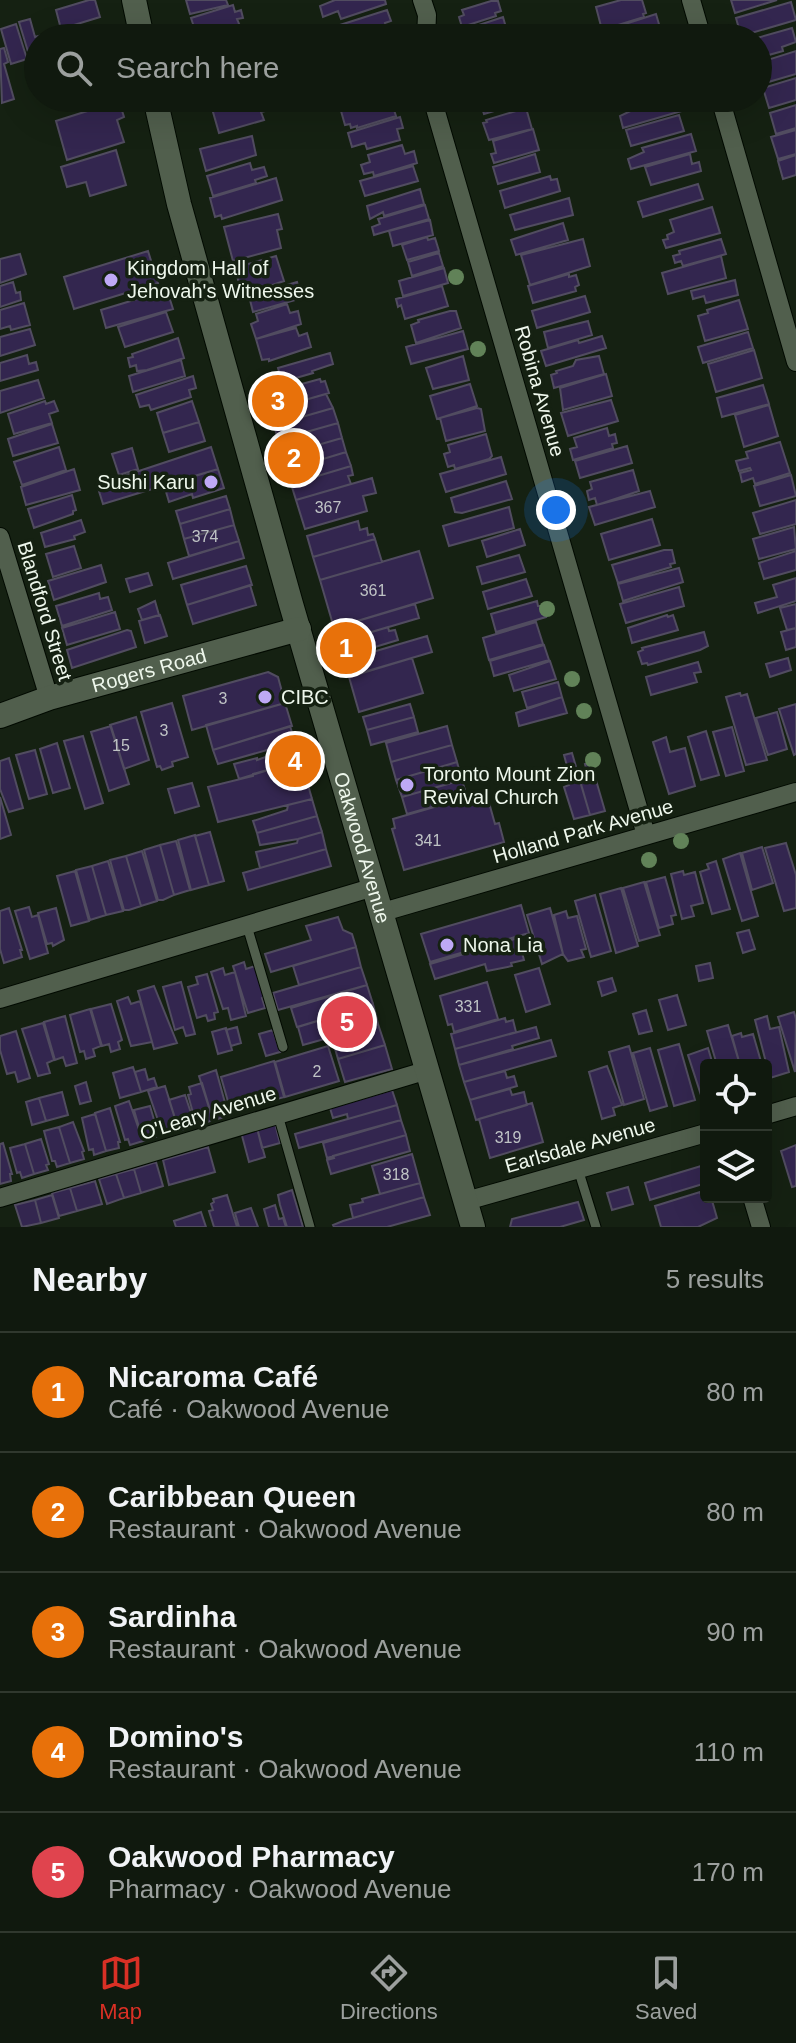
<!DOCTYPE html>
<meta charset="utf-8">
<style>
:root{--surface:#10190e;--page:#192217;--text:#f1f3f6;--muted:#9ca09e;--line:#30382e;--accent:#d93025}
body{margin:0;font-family:Helvetica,sans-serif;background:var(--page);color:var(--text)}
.controls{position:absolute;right:24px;bottom:24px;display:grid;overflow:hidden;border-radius:8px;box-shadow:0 8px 32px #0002}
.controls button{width:72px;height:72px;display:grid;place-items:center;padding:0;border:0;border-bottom:2px solid var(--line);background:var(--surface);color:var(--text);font:40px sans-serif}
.you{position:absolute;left:556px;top:510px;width:28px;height:28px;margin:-20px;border:6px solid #fff;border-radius:50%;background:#1a73e8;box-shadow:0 0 0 12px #1a73e833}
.badge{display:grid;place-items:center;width:52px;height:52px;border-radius:50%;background:var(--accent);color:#fff;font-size:26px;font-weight:700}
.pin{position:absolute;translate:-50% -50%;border:4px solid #fff;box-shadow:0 2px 8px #0006}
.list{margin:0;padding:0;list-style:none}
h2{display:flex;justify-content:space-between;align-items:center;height:104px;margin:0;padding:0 32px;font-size:34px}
h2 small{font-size:26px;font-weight:400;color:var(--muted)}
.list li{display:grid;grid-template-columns:52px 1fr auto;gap:24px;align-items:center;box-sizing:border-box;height:120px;padding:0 32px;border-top:2px solid var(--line)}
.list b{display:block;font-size:30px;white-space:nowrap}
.list p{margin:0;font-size:26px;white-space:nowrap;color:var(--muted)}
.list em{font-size:26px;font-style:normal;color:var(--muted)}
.icon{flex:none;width:44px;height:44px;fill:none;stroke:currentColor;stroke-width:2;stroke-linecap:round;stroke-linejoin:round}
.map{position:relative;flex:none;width:796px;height:1227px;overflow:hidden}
.search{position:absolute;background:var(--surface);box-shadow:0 8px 32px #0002;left:24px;right:24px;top:24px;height:88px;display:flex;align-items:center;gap:20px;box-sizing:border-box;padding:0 28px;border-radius:44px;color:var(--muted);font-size:30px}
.sheet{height:704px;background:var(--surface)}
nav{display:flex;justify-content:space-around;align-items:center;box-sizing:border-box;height:112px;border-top:2px solid var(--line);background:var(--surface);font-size:22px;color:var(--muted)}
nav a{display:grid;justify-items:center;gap:4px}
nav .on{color:var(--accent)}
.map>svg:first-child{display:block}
.building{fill:#33264f;stroke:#514c60;stroke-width:2}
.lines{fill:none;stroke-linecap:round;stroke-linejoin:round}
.lane-casing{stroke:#020a01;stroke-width:11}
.street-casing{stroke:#020a01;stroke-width:20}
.secondary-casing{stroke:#020a01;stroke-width:26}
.lane{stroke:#515f4d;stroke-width:9}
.street{stroke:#515f4d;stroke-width:18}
.secondary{stroke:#515f4d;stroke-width:24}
.tree{fill:#618258}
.poi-dot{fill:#bea9f5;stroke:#152112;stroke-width:3}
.labels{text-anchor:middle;stroke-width:7;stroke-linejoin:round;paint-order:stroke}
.number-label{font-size:16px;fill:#bfc3c5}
.poi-label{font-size:20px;fill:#eef7ec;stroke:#152112;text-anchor:start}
.street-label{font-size:20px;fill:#eef7ec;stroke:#152112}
</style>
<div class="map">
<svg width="796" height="1227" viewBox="0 0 796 1227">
<rect width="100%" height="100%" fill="#152112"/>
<path class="building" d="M89,0H95L100,17L61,29L56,10Z
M186,0H226L228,5L190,14Z
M335,0H385L386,4L341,19L338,11L323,17L320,6Z
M621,0H642L646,13L643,14L644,17L602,30L596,7Z
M731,0H777L735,13Z
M491,1H498L501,11L495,13L496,16L462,27L459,17L464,15L462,10Z
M791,2L796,20L741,36L736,18Z
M233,5L235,12L241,10L243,18L237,19L240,26L204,37L201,28L195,30L191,18Z
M387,10L391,21L385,23L388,33L374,38H344L340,25Z
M656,14L661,31L640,38H627L622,25Z
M503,17L507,31L485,38H461L460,35L465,33L464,30Z
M30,19L35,37L49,33L50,38H38L36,78L19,22Z
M16,24L27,59L11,64L1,29Z
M792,28L796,42L782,47L783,51L758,58L757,38Z
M257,30L259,38H216L241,31L242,35Z
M4,48L8,62L4,64L14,99L2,103L0,49Z
M796,51V74L758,85V63Z
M796,78V100L769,108L763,88Z
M63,98H101L65,108Z
M209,98H268L262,100H268L270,110L261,112L264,120L219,133Z
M379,98H390L396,116L357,128V126L351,128L350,124L345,125L341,111L345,108Z
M479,98H524L525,102L484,114Z
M649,98H674L675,102L682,100L685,110L623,128L620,116L641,106L639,101Z
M119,101L124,117L117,120L124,142L67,160L56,121Z
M796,105V128L776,134L770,113Z
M526,108L532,129L489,140L483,123L487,122L486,120Z
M679,115L684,131L631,146L626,130Z
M400,117L403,128L397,129L400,140L367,149L365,143L352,147L348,133Z
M533,129L539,150L494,163L491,154L496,153L493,141Z
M796,130V154L778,159L771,137Z
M691,134L696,151L631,169L628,159L644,152L642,148Z
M252,136L256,155L206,171L200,149Z
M402,145L405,154L414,151L417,163L374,176L373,172L364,174L361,165L370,162L368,155Z
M116,150L126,185L90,196L86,182L67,187L61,167Z
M535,154L540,172L498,184L493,167Z
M690,154L692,164L699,162L701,171L651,185L645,167Z
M796,155V175L783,179L778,161Z
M250,163L252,170L264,167L267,176L255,180L256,183L213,196L207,176Z
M413,166L418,181L365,196L360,181Z
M550,176L551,180L557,179L560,191L505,208L500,191Z
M276,178L282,200L222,219L221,215L215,217L210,198Z
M698,184L703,199L643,217L638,202Z
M420,189L424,204L384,216L383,212L370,219L367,206Z
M569,198L573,215L515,230L510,215Z
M425,205L429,219L374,235L372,227L380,224L378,219Z
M712,207L720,233L666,248L663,240L668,239L667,235L674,232L670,220Z
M278,214L282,229L277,230L281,248L233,261L224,227Z
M430,220L433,235L393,246L389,231Z
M563,223L568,240L516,255L511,240Z
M427,237L428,240L435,238L439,251L407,260L402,245Z
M583,239L590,266L530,285L521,255Z
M721,239L726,254L683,266L681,261L675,263L673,256L680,254L679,251Z
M148,251L158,283L74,309L64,277Z
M439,253L443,266L412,276L408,262Z
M20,254L26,274L0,283V259Z
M276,256L284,281L249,293L247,285L240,287L237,276L244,274L241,266Z
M721,256L726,278L668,294L662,273Z
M444,268L448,283L403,296L399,281Z
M569,274V277L576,275L579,285L575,287L576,291L533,303L528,286Z
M735,280L738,295L706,303L704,296L693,299L691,291Z
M13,282L16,293L20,292L21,300L0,307V286Z
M297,282L302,298L253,312L249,296Z
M442,286L448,306L405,319L401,305L398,307L396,299Z
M167,290L173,309L106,328L101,310Z
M585,296L590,312L537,328L532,311Z
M739,300L748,329L705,341L698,316L708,313L707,310Z
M24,303L30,325L11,330L10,326L0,329V310Z
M287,304L290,313L298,311L301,324L256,339L251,324L258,321L256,314Z
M450,311H456L461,328L416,343L411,325L419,322L418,320Z
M166,312L173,332L125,347L118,327Z
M588,321L592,335L548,348L544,332Z
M296,328L299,336L307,333L311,347L269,361V359L262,360L256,339Z
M30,329L35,345L0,356V337Z
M463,331L468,349L411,364L406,347Z
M748,332L753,348L703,363L698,347Z
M602,336L606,348L546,366L541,351L578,340L579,343Z
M178,338L184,358L147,370L137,371L136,365L130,367L128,358L133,357L132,354Z
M754,350L762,378L716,392L708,364Z
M330,353L333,364L312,371L313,373L282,382L278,368Z
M27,355L29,364L36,362L38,370L0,381V363Z
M463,356L469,380L433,389L426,368Z
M599,356L604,374L554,388L551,375L557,373L556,371L573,366L576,360Z
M181,360L185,376L133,392L129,376Z
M606,374L612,396L563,410L560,388Z
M193,376L196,388L189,390L191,397L151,410L149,405L140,407L136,395Z
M320,379L321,382L325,381L329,393L270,410L265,394Z
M38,380L44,398L0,413V391Z
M470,384L477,406L437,419L430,396Z
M763,385L769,404L722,417L717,398Z
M326,394L333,408L274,425L270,410Z
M611,400L618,421L568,436L561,413Z
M45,401L46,404L54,401L58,411L49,414L52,423L14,434L8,414Z
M192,401L199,422L163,433L157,413Z
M769,405L778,436L744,447L735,415Z
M333,408L338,423L278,440L274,425Z
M477,408L481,409L485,431L446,441L440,418Z
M199,422L205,441L169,452L163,433Z
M338,423L342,438L283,455L278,440Z
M52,424L58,443L13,456L8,439Z
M607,428L609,436L615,434L617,443L612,444L613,448L573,460L570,449L577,447L574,438Z
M486,434L492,456L489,459L455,469L454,465L448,467L444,454L450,452L448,445Z
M342,438L346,452L287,470L283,455Z
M780,442L790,473L755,484L753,478L742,482L740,473L751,470L750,468L739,471L736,461L748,458L746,452Z
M627,446L632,463L580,478L575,461Z
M59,447L66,470L22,485L14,462Z
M211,447L218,469L103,504L97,485Z
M132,448L138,469L119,475L112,454Z
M346,452L351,466L291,484L287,470Z
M501,457L506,474L446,492L440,474Z
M351,466L353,475L348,476L351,484L296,500L291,484Z
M74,469L80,490L26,505L21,487Z
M218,469L224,488L193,498L192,494L169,502L164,485Z
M633,470L639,491L597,505L595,498L589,500L587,491L592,489L590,482Z
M791,475L796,496L760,506L754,486Z
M372,478L376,493L363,496L367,511L305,529L296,500Z
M506,481L512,499L462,513L455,512L451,498Z
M650,491L655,507L595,525L589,507Z
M72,495L76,510L73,511V514L34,528L28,509Z
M226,496L230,509L180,524L176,511Z
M796,500V524L760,534L753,513Z
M509,507L514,528L449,546L443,526Z
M230,509L234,525L184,539L180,524Z
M652,519L660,545L609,560L601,534Z
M81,520L85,532L74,536L75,539L45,547L41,533Z
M358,521L360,530L367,528L368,535L373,534L375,539L313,557L307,536Z
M234,525L239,541L189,556L184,539Z
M794,527L796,549L759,559L753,539Z
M520,529L525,545L487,557L482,541Z
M375,539L382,562L320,580L313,557Z
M239,541L244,558L173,579L168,563Z
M74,546L81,568L53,577L46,554Z
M664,550H672L675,563L670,564L671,567L618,583L612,565Z
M419,551L433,598L334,628L320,580Z
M796,551V570L764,579L759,563Z
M519,555L525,572L482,584L477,567Z
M101,565L106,582L54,600L48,581Z
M246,566L252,585L187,605L181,585Z
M679,568L683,582L623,601L618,584Z
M148,573L152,585L130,592L126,579Z
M796,578V601L758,613L755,603L777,597L773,585Z
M526,579L532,596L488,609L483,592Z
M250,585L256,605L193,624L187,605Z
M679,587L684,606L626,623L620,604Z
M99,593L100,599L108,597L112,610L62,626L56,606Z
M155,601L159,615L142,620L138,609Z
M537,601L538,606H542L546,617L496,632L491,614Z
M415,604L419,618L338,642L334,628Z
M796,604V628L787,630L780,608Z
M115,612L120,629L67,645L62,628Z
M160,615L167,636L145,643L139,621Z
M667,615L668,617L673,615L678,630L632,643L628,628Z
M536,622L543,644L489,660L483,638Z
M388,627L389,631L395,630L398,640L342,657L338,642Z
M796,628V647L786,650L781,632Z
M127,630L131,631L136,647L72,668L67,650Z
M704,632L708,646L700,650L648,665L647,663L642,664L638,652L643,650L642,648Z
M427,636L432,652L347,677L342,661Z
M544,645L549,660L494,676L490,661Z
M412,658L423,693L359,712L349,677Z
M788,658L791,670L770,677L766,664Z
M550,661L556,679L514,691L509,675Z
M698,662L701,672L694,673L697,682L651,695L646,677Z
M268,672L278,677L285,703L192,730L183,696Z
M558,682L562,697L527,708L522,692Z
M740,693L741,696L747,694L767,760L746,765L726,697Z
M562,697L567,713L519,726L516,713Z
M172,703L188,757L172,762L173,766L162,770L160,766L157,767L141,712Z
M285,703L292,726L213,750L206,725Z
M410,704L414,717L367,730L363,717Z
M796,704V754L794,755L779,709Z
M777,712L787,749L768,755L756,718Z
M136,717L149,760L124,769L110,725Z
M414,717L418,732L371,745L367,730Z
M111,726L129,784L109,791L91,732Z
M290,726L295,742L218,764L213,750Z
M447,726L452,745L391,762L386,743Z
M732,727L744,771L726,776L713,732Z
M706,731L719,775L701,780L688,737Z
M83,736L103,803L85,809L64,741Z
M666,737L670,752L685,748L695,786L669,794L653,742Z
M57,743L70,788L53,793L40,749Z
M452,745L457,762L396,780L391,762Z
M297,746L301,760L239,779L234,764L257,758V760Z
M35,750L47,794L29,799L16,755Z
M572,753L590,815L574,819L564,787L569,785L564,766H567L564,755Z
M9,758L23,808L9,812L0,789V761Z
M301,760L312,799L218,822L208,787L253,776V774Z
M457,762L462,780L402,797L396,780Z
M591,763L605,811L590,815L577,771L586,768L585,764Z
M462,780L467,797L407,814L402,797Z
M192,783L199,806L175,813L168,789Z
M486,792L495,824L499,823L504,842L404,870L392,829L395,828L393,819Z
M0,797L11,835L0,839Z
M312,799L317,816L257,833L253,821L287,810L288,805Z
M317,816L322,832L298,839L260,845L257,833Z
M210,832L224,881L209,885L195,836Z
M322,832L326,849L260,868L256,852L297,843L298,839Z
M195,835L209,885L191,890L178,840Z
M176,841L190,890L174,895L160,845Z
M786,843L796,875V908L784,911L765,848Z
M160,845L174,895L163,900H158L144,850Z
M762,847L773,883L752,890L742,853Z
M326,849L331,866L248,890L243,873Z
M142,851L157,901L141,906L126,856Z
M740,853L758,916L742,921L723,859Z
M126,856L141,906L129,910H124L110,860Z
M108,861L123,911L106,915L92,866Z
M716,861L730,909L712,914L700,872L709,869L707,864Z
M92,866L106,915L90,920L76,870Z
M75,871L89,921L71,926L57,876Z
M683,871L684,875L695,872L703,903L691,906L694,916L682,919L671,874Z
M665,877L676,915L671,916L673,924L659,928L646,882Z
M644,882L660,935L639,941L623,888Z
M621,888L638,946L616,953L600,894Z
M595,895L611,951L591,957L575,901Z
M521,905L529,933L430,962L421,934Z
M29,907L32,917L38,915L48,953L30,959L15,911Z
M9,908L22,950H20L22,957L4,963L0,949V911Z
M56,908L64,940L53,946L52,943L47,944L38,913Z
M550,908L563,954L542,964L527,915Z
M566,911L568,918L577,916L586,949L581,950L584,957L568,961L563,954L554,915Z
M338,917L343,930L352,934L356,947L271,972L265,954L311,940L306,926Z
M749,930L755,949L743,953L737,933Z
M518,938L524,960L511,963L512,966L487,971L485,964L435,979L430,964Z
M356,947L361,967L299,985L293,966Z
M244,962L246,969L255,966L264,997L262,998L265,1008L248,1013L233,966Z
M710,963L713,978L699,981L696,966Z
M361,967L367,985L278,1010L273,993Z
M223,968L225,975L235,972L246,1016L231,1020L228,1008L223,1009L211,972Z
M539,968L550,1004L526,1012L515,975Z
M207,974L218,1012L214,1013L215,1019L208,1021L206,1015L197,1018L188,987L198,984L196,977Z
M612,978L616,991L602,996L598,982Z
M181,982L195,1034L186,1036L183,1027L175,1030L163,987Z
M487,982L498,1019L454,1032L452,1024L448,1025L440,996Z
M367,985L373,1004L297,1027L291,1008Z
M154,986L177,1043L154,1049L138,991Z
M677,995L686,1025L668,1030L659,1000Z
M128,997L131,1004L140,1001L152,1042L131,1046L117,1001Z
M111,1004L122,1040L118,1042L120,1049L111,1052L109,1044L102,1046L91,1009Z
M373,1004L378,1024L303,1045L298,1027Z
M90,1009L101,1046L93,1049L95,1056L86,1059L84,1051L80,1052L70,1015Z
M646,1010L652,1031L639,1034L633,1014Z
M794,1012L796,1019L795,1072L778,1017Z
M65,1016L77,1063L66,1066L63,1057L55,1060L44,1022Z
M767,1016L770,1029L779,1027L789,1072L770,1078L755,1020Z
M505,1018L506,1022L513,1020L516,1032L455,1049L451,1034Z
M43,1023L54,1060L47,1063L50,1073L38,1076L22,1029Z
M378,1024L385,1045L338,1059L332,1038Z
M728,1025L740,1065H717L707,1031Z
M237,1027L241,1043L231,1046L226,1030Z
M536,1027L539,1038L512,1046L513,1049L459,1065L455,1049Z
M226,1028L232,1050L218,1054L212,1032Z
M273,1030L280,1052L266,1056L259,1034Z
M16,1031L30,1078L18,1082L15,1072L7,1074L0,1050V1036Z
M741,1033L742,1037L753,1034L762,1065H740L732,1036Z
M551,1040L556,1056L464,1082L459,1065Z
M679,1044L695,1100L674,1106L658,1050Z
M385,1045L392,1069L345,1082L338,1059Z
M328,1046L339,1081L285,1097L275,1062Z
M629,1046L644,1099L624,1105L609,1052Z
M650,1048L667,1106L650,1111L633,1053Z
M708,1048L713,1065H706V1094L701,1095L688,1055Z
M274,1061L284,1097L231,1112L221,1077Z
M607,1066L622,1105L613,1108L615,1115L602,1119L589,1072Z
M133,1067L141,1092L120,1098L113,1073Z
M145,1069L148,1080L154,1078L157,1087L141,1092L135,1072Z
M216,1070L227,1110L223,1111L225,1117L213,1120L199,1076Z
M505,1071L507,1078L514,1076L517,1086L470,1100L464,1082Z
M86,1082L91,1101L80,1104L75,1086Z
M202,1083L213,1120L200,1125L198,1119L195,1120L188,1095L191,1094L189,1087Z
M165,1086L179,1131L166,1134L164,1128L161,1129L148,1091Z
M510,1089L512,1095L524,1092L527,1105L476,1120L470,1100Z
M392,1090L397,1105L348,1119L347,1114L333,1118L330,1108Z
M62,1092L68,1115L46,1121L39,1098Z
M185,1095L193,1119L190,1120L192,1127L179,1131L169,1100Z
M39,1098L46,1121L32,1125L26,1102Z
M129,1101L143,1141L130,1145L128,1139L125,1140L115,1106Z
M532,1103L543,1142L490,1158L479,1119Z
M397,1105L401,1120L299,1148L295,1134Z
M150,1106L157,1130L154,1131L156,1137L143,1141L134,1110Z
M110,1108L120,1142H118L119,1148L106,1151L95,1113Z
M95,1114L106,1151L94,1155L93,1149L89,1150L82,1118Z
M401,1120L406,1135L327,1158L323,1143Z
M73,1122L84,1151L82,1152L84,1159L70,1163L59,1127Z
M275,1123L280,1143L262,1148L257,1128Z
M59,1127L70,1163L57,1167L55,1161H52L44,1131Z
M257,1128L265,1157L249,1162L241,1132Z
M406,1135L410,1151L331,1174L327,1160L334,1158L333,1156Z
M41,1139L49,1164L46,1165L48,1170L34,1174L25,1144Z
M3,1143L12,1174H10L11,1181L0,1184V1144Z
M25,1144L34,1174L22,1178L20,1172L17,1173L10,1148Z
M796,1145V1186L792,1187L781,1151Z
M208,1147L215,1172L169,1185L163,1160Z
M412,1154L420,1183L380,1194L372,1166Z
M156,1162L163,1186L141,1193L134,1169Z
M701,1166L706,1183L650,1200L645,1183Z
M134,1169L141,1193L124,1198L116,1174Z
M116,1174L124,1198L107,1204L99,1179Z
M95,1181L102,1204L77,1211L70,1188Z
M420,1183L424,1197L353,1218L350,1205L363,1202L362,1199Z
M628,1187L633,1204L612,1210L607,1193Z
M70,1188L77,1211L59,1216L52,1193Z
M292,1190L303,1227H287L280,1205L278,1195Z
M700,1192L701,1195L706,1193V1197H711L717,1218L698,1227H661L655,1206Z
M52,1195L59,1218L41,1223L35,1200Z
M227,1195L237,1227H214L209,1211L213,1210L211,1204L214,1202L213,1199Z
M424,1197L430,1215L387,1227H334L333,1225L343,1221Z
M35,1200L41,1223L22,1227L15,1205Z
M578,1202L584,1220L560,1227H510L512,1219Z
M275,1205L279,1219L283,1218L286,1227H269L264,1209Z
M251,1208L258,1227H239L235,1213Z
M201,1212L206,1227H176L174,1221Z"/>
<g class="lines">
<g class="lane-casing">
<path id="lane" d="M247,926L283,1047
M278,1115L310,1227
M578,1169L596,1227"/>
</g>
<g class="street-casing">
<path id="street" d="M422,0L427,15L426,38
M691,0L702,38
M432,98L646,835
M720,98L796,362
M0,537L49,698
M383,912L796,792
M0,999L374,887
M766,1115L796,1106
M752,1197L761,1227
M0,1198L428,1070
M466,1201L706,1133"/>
</g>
<g class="secondary-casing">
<g id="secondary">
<path d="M134,0L142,38"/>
<path id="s1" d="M155,98L179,204L291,604L473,1227"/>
<path id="s2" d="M0,716L49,698L299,629"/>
</g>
</g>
<use href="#lane" class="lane"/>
<use href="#street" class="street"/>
<use href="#secondary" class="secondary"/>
</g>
<g class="tree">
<circle cx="456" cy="277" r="8"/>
<circle cx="478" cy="349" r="8"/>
<circle cx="547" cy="609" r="8"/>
<circle cx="572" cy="679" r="8"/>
<circle cx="584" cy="711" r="8"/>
<circle cx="593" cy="760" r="8"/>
<circle cx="681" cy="841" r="8"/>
<circle cx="649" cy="860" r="8"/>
</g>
<g class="poi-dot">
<circle cx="111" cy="280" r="8"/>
<circle cx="211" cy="482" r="8"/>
<circle cx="265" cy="697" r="8"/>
<circle cx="407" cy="785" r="8"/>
<circle cx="447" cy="945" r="8"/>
</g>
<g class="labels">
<g class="number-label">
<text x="328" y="513">367</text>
<text x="205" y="542">374</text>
<text x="373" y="596">361</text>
<text x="223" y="704">3</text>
<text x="164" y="736">3</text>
<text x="121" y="751">15</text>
<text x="428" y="846">341</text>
<text x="468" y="1012">331</text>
<text x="317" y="1077">2</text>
<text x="508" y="1143">319</text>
<text x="396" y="1180">318</text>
</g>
<g class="poi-label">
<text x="127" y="275">Kingdom Hall of<tspan x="127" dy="23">Jehovah's Witnesses</tspan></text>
<text x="195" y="489" text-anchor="end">Sushi Karu</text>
<text x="281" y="704">CIBC</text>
<text x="423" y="781">Toronto Mount Zion<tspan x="423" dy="23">Revival Church</tspan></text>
<text x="463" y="952">Nona Lia</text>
</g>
<g class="street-label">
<text transform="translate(540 391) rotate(74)" y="7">Robina Avenue</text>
<text transform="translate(45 611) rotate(73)" y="7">Blandford Street</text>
<text dy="7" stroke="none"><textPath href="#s2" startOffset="156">Rogers Road</textPath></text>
<text transform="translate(583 831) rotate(-16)" y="7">Holland Park Avenue</text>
<text dy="7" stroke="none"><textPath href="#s1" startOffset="778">Oakwood Avenue</textPath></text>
<text transform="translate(208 1113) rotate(-17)" y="7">O'Leary Avenue</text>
<text transform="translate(580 1145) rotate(-16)" y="7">Earlsdale Avenue</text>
</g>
</g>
</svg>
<div class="controls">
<button><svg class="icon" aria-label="locate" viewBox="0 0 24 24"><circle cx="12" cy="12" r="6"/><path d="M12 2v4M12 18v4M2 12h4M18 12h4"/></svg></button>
<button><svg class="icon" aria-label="layers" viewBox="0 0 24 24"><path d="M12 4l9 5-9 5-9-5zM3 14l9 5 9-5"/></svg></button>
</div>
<div class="you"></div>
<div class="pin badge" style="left:346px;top:648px;background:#e8710a">1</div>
<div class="pin badge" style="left:294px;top:458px;background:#e8710a">2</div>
<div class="pin badge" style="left:278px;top:401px;background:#e8710a">3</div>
<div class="pin badge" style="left:295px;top:761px;background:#e8710a">4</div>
<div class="pin badge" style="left:347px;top:1022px;background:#e0444e">5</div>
<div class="search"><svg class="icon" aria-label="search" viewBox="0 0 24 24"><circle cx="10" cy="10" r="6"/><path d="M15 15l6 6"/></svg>Search here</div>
</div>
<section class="sheet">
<h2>Nearby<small>5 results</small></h2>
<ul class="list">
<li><span class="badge" style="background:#e8710a">1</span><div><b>Nicaroma Café</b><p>Café · Oakwood Avenue</p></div><em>80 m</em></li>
<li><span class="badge" style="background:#e8710a">2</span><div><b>Caribbean Queen</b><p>Restaurant · Oakwood Avenue</p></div><em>80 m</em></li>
<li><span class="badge" style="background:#e8710a">3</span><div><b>Sardinha</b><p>Restaurant · Oakwood Avenue</p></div><em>90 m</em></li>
<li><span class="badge" style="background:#e8710a">4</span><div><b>Domino's</b><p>Restaurant · Oakwood Avenue</p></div><em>110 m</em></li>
<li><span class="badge" style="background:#e0444e">5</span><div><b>Oakwood Pharmacy</b><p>Pharmacy · Oakwood Avenue</p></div><em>170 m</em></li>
</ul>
</section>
<nav>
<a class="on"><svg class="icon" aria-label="map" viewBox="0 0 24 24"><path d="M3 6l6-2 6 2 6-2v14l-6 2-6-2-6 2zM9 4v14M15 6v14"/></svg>Map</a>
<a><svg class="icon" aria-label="directions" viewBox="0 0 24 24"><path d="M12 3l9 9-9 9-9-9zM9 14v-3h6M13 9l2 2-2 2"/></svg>Directions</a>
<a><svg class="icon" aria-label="saved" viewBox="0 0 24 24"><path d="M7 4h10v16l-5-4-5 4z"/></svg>Saved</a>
</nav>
